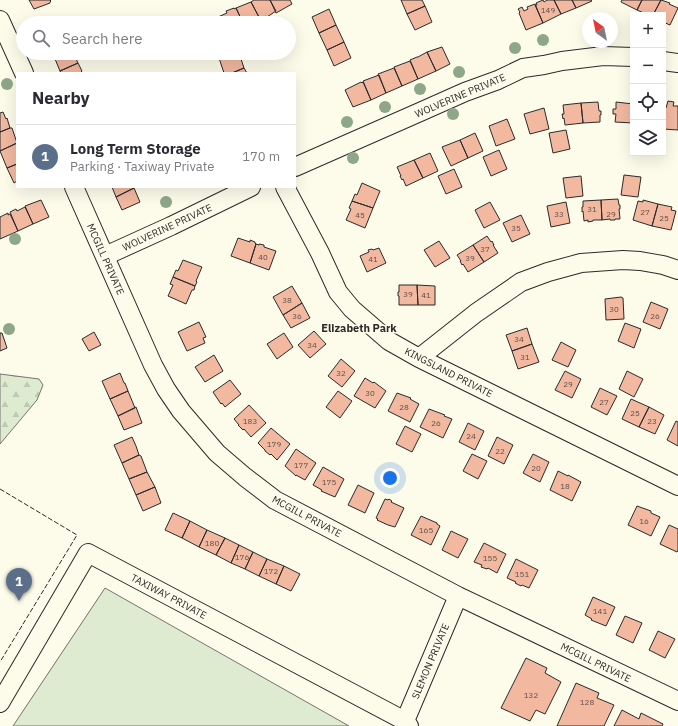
<!DOCTYPE html>
<meta charset="utf-8">
<style>
:root{--surface:#fff;--page:#f7f7f7;--text:#2b2b33;--muted:#7c7c81;--line:#e1e1e2;--accent:#c62828}
body{margin:0;font-family:"IBM Plex Sans",sans-serif;background:var(--page);color:var(--text)}
.controls{position:absolute;right:12px;top:12px;display:grid;overflow:hidden;border-radius:0px;box-shadow:0 4px 16px #0002}
.controls button{width:36px;height:36px;display:grid;place-items:center;padding:0;border:0;border-bottom:1px solid var(--line);background:var(--surface);color:var(--text);font:20px sans-serif}
.compass{position:absolute;left:582px;top:12px;width:36px;height:36px;border-radius:50%;background:var(--surface);box-shadow:0 4px 16px #0002;rotate:327deg}
.you{position:absolute;left:390px;top:478px;width:14px;height:14px;margin:-10px;border:3px solid #fff;border-radius:50%;background:#1a73e8;box-shadow:0 0 0 6px #1a73e833}
.badge{display:grid;place-items:center;width:26px;height:26px;border-radius:50%;background:var(--accent);color:#fff;font-size:13px;font-weight:700}
.pin{position:absolute;translate:-50% -33px;filter:drop-shadow(0 1px 2px #0008)}
.pin::after{content:'';position:absolute;top:21px;width:14px;height:12px;background:inherit;clip-path:polygon(0 0,100% 0,50% 100%)}
.list{margin:0;padding:0;list-style:none}
h2{display:flex;justify-content:space-between;align-items:center;height:52px;margin:0;padding:0 16px;font-size:17px}
h2 small{font-size:13px;font-weight:400;color:var(--muted)}
.list li{display:grid;grid-template-columns:26px 1fr auto;gap:12px;align-items:center;box-sizing:border-box;height:64px;padding:0 16px;border-top:1px solid var(--line)}
.list b{display:block;font-size:15px;white-space:nowrap}
.list p{margin:0;font-size:13px;white-space:nowrap;color:var(--muted)}
.list em{font-size:13px;font-style:normal;color:var(--muted)}
.icon{flex:none;width:22px;height:22px;fill:none;stroke:currentColor;stroke-width:2;stroke-linecap:round;stroke-linejoin:round}
.map{position:relative;flex:none;width:678px;height:726px;overflow:hidden}
.search{position:absolute;background:var(--surface);box-shadow:0 4px 16px #0002;left:16px;top:16px;width:280px;height:44px;display:flex;align-items:center;gap:10px;box-sizing:border-box;padding:0 14px;border-radius:22px;color:var(--muted);font-size:15px}
.panel{position:absolute;background:var(--surface);box-shadow:0 4px 16px #0002;left:16px;top:72px;width:280px;height:116px;border-radius:0px}
.map>svg:first-child{display:block}
.grass{fill:#deebd1;stroke:#74746e}
.forest{fill:url(#forest-firs);stroke:#74746e}
.building{fill:#f2b8a0;stroke:#2b2b2b}
.lines{fill:none;stroke-linecap:round;stroke-linejoin:round}
.minor-casing{stroke:#2b2b2b;stroke-width:20}
.minor{stroke:#fdfbea;stroke-width:18}
.fence{stroke:#2b2b2b;stroke-width:1;stroke-dasharray:5 2;stroke-linecap:butt}
.tree{fill:#8ea78a}
.labels{text-anchor:middle;stroke-width:3;stroke-linejoin:round;paint-order:stroke}
.number-label{font-size:8px;fill:#5d4e48}
.street-label{font-size:10px;fill:#2b2b2b;stroke:#fdfbea}
.neighbourhood-label{font-size:11px;font-weight:bold;fill:#2b2b2b;stroke:#fdfbea}
</style>
<div class="map">
<svg width="678" height="726" viewBox="0 0 678 726">
<defs>
<pattern id="forest-firs" width="22" height="20" patternUnits="userSpaceOnUse"><rect width="22" height="20" fill="#deebd1"/><path d="M5 1l3.5 6h-7zM16 11l3.5 6h-7z" fill="#bfcab4"/></pattern>
</defs>
<rect width="100%" height="100%" fill="#fdfbea"/>
<path class="grass" d="M105,588L349,726H13Z"/>
<path class="forest" d="M0,374L39,379L43,385L37,400L0,444Z"/>
<path class="building" d="M29,0H50L51,1L50,2V3L34,9Z
M254,0H270L276,11L267,17L266,16L260,19L251,2Z
M270,0H290L292,4L276,13Z
M401,0H422L425,6L407,14Z
M543,0L544,2L547,0H554L561,14L543,23L535,5H537L536,3Z
M554,0H572L576,8L561,14Z
M572,0H591L592,1L576,8Z
M622,0H642L637,10L621,2Z
M642,0H661L653,15H648L637,10Z
M661,0L670,3L669,4L678,8L670,25L663,22V15H653Z
M251,2L260,19L251,23H243L236,8Z
M535,4L543,23L526,30L519,13L520,12L518,9L522,7L524,11L528,9L527,7Z
M425,6L432,22L415,30L407,14Z
M234,8V9L236,8L243,23H221L218,17L227,13L226,11Z
M329,9L336,25L319,33L312,17Z
M336,25L344,42L327,50L319,33Z
M344,42L351,58L334,66L327,50Z
M442,47L450,64L436,71L427,52Z
M427,52L436,71L418,79L410,60L417,57H418Z
M55,53H73L78,63L60,71L53,54Z
M230,53H238L240,59H241L244,68L232,73H224L219,58Z
M410,61L418,79L402,86L394,67Z
M78,63L82,71L81,72L82,73H61L60,71Z
M244,68L247,73H232Z
M394,68L402,86L386,93L378,74Z
M379,75L386,93L371,100L363,81Z
M361,82L362,83L363,82L371,100L353,107L345,90Z
M668,101L674,102L673,106H678V130L663,129V107L666,108Z
M598,102L599,111H601V115H600V122L583,123L581,103Z
M616,102L633,104V123L615,122L616,114H613V109H616Z
M581,103L583,123L565,125L564,118L563,119L562,114H564L563,105Z
M544,108L549,129L530,134L524,114Z
M3,112L6,119L7,118L10,128L0,132V113Z
M507,119L515,139L496,146L489,126Z
M10,128H12L17,143L0,151V132Z
M566,130L570,149L553,153L549,133Z
M475,133L483,151L468,158L460,140Z
M460,140L468,158L451,166L442,147Z
M17,143V164L7,168L0,151Z
M499,150L507,169L491,176L483,157Z
M430,153L438,171L423,178L414,160Z
M414,160L423,178L406,186L403,179L402,180L400,176H401L397,167Z
M17,164V181L14,183L7,168Z
M454,169L462,187L446,194L438,176Z
M624,175L641,177L638,197L621,195Z
M581,176L583,196L566,198L563,178Z
M362,183L380,191L373,208L352,201L355,194L357,195Z
M112,187H134V188L116,197Z
M134,188L140,202L122,210L116,197Z
M618,199L619,205H620V209H619L620,219H615V220H610V219L602,220L601,200Z
M41,200L49,217L33,224L25,206Z
M601,200L602,220H593V221L588,222V220L584,221L583,211L582,212V207H583V201Z
M643,200L658,204L652,226L633,220L638,201L643,202Z
M352,201L373,208L365,228L346,220L351,209L349,208Z
M490,202L500,220L484,228L475,210Z
M566,202L570,223L551,227L547,206Z
M658,204L672,207L671,210L676,211L671,230L652,226Z
M25,207L33,224L18,231L10,212L16,209L17,211Z
M8,213V215L10,214L18,231L0,239V217Z
M521,215L530,234L512,242L503,223Z
M487,236L491,242L492,241L494,245H493L498,253L484,262L473,245Z
M238,238L250,242V240L255,242V243L256,244L250,263L231,256Z
M439,241L450,258L435,267L424,250Z
M256,244L259,245V244L264,245V247L276,251L269,270L250,263Z
M473,245L484,262L468,272L463,264L462,265L460,261H461L457,255Z
M379,248L386,263L367,272L360,256L369,252L368,250L372,249L373,250Z
M183,260L202,267L196,281L197,282L195,286L173,277L176,270L178,271Z
M173,277L195,286L194,290H192L186,304L168,296L173,285L170,284Z
M399,285H417L418,305H399V296H398V292H399Z
M417,285L435,286V305H418Z
M292,286L302,303L283,315L273,297Z
M621,297L623,298L624,319L606,320L605,299Z
M651,302L668,309L660,329L643,322Z
M302,303L310,318L291,328L283,315Z
M199,322L206,337L203,338L205,343L187,351L178,332Z
M625,323L641,329L634,348L618,341Z
M527,328L532,344L512,351L506,335Z
M314,331L326,344L310,358L298,345Z
M94,332L101,345L89,351L82,339Z
M0,333H2L7,348L0,351Z
M284,333L293,347L277,359L267,344Z
M561,342L576,350L568,367L552,360Z
M532,344L539,362L518,369L512,351Z
M214,355L223,371L205,382L195,367Z
M341,359L355,371L342,387L328,376Z
M565,371L581,379L572,398L555,390Z
M627,371L643,379L634,397L619,389Z
M120,373L124,383H125L128,391L110,399L102,381Z
M365,378L373,383L374,382L386,391L375,408L354,396Z
M230,380L241,394L225,407L222,403L221,404L213,392Z
M600,388L617,396L607,415L591,407Z
M128,391L135,408L118,416L110,399Z
M338,391L352,401L340,418L326,407Z
M397,393L411,398L410,399L419,404L410,422L388,411Z
M631,399L649,407L639,427L622,419Z
M249,405L266,423L251,437L244,429L243,430L238,425H239L234,419Z
M136,407L142,423L124,430L118,416Z
M649,407L664,415L655,434L639,427Z
M429,409L445,415L444,416L452,419L443,438L420,427Z
M676,421L678,422V446L667,440Z
M468,423L484,431L475,450L459,442Z
M405,426L421,434L412,452L396,444Z
M271,428L290,444L277,460L271,454L270,455L265,451V450L258,443Z
M132,437L136,446L139,455L122,463L114,445Z
M497,437L513,445L504,464L488,456Z
M296,449L316,463L305,480L296,475V476L285,466Z
M472,454L487,461L478,479L463,471Z
M533,454L549,462L540,482L523,473Z
M139,455L141,456L147,472L129,479L122,463Z
M323,467L344,479L335,497L321,491L322,490L313,485Z
M558,471L568,476V475L581,482L572,501L550,490Z
M147,472L155,487L136,495L129,479Z
M358,485L374,493L365,513L348,505Z
M155,487L161,503L143,511L136,495Z
M385,499L388,500L389,499L392,501L391,502L404,508L395,527L388,525L377,520L378,519L376,518Z
M637,506L651,511V513L660,517L651,536L628,525Z
M173,513L190,521L182,538L165,530Z
M421,516L437,523V524L440,526L431,545L411,535Z
M190,521L207,530L199,547L182,538Z
M669,525L678,529V550L677,552L660,544Z
M207,530L225,538L216,555L199,547Z
M451,531L468,539L458,558L442,550Z
M225,538L239,545L231,563L216,555Z
M484,543L506,554L497,573L488,568L487,569L481,567L482,565L474,562Z
M239,545L253,552L245,569L231,563Z
M253,552L267,559L259,576L245,569Z
M267,559L284,566L276,584L259,576Z
M516,559L538,570L529,588L522,585L521,586L515,583L516,582L507,578Z
M284,566L300,574L291,591L276,584Z
M593,597L615,607L606,626L591,620L592,619L585,615Z
M625,616L642,623L633,643L616,635Z
M658,631L675,639L665,658L649,650Z
M526,658L547,668L545,673L561,682L545,714L536,710L530,721L501,708Z
M576,683L599,693L597,698L614,705L604,726H557Z
M622,710L639,719L641,713L663,724L662,726H614Z"/>
<g class="lines">
<g class="minor-casing">
<path id="minor" d="M0,20L24,73
M663,61L678,63
M295,167L420,112L465,92L498,80L523,68L544,65L562,61L603,56L633,57
M74,187L153,365L166,389L181,411L217,453L245,477L275,500L458,596L678,701
M285,187L320,253L338,292L352,309L389,341L419,358L678,486
M105,256L171,226L251,187
M419,358L476,313L521,282L548,272L581,263L623,260L640,261L663,265L678,270
M0,703L88,553L405,721L409,726
M405,721L458,596"/>
</g>
<use href="#minor" class="minor"/>
<path class="fence" d="M0,489L77,535L0,662"/>
</g>
<g class="tree">
<circle cx="543" cy="40" r="6"/>
<circle cx="515" cy="48" r="6"/>
<circle cx="459" cy="72" r="6"/>
<circle cx="7" cy="84" r="6"/>
<circle cx="420" cy="89" r="6"/>
<circle cx="385" cy="107" r="6"/>
<circle cx="453" cy="114" r="6"/>
<circle cx="347" cy="122" r="6"/>
<circle cx="353" cy="158" r="6"/>
<circle cx="166" cy="202" r="6"/>
<circle cx="15" cy="239" r="6"/>
<circle cx="9" cy="329" r="6"/>
</g>
<g class="labels">
<g class="number-label">
<text x="548" y="13">149</text>
<text x="592" y="212">31</text>
<text x="645" y="215">27</text>
<text x="559" y="217">33</text>
<text x="611" y="217">29</text>
<text x="360" y="218">45</text>
<text x="664" y="221">25</text>
<text x="516" y="231">35</text>
<text x="485" y="252">37</text>
<text x="263" y="260">40</text>
<text x="470" y="261">39</text>
<text x="373" y="262">41</text>
<text x="408" y="297">39</text>
<text x="426" y="298">41</text>
<text x="287" y="303">38</text>
<text x="614" y="312">30</text>
<text x="297" y="319">36</text>
<text x="655" y="319">26</text>
<text x="519" y="342">34</text>
<text x="312" y="348">34</text>
<text x="525" y="360">31</text>
<text x="341" y="376">32</text>
<text x="568" y="387">29</text>
<text x="370" y="396">30</text>
<text x="604" y="405">27</text>
<text x="404" y="410">28</text>
<text x="635" y="416">25</text>
<text x="250" y="424">183</text>
<text x="652" y="424">23</text>
<text x="436" y="426">26</text>
<text x="471" y="439">24</text>
<text x="274" y="447">179</text>
<text x="500" y="454">22</text>
<text x="301" y="468">177</text>
<text x="536" y="471">20</text>
<text x="329" y="485">175</text>
<text x="565" y="489">18</text>
<text x="644" y="524">16</text>
<text x="426" y="533">165</text>
<text x="212" y="546">180</text>
<text x="242" y="560">176</text>
<text x="490" y="561">155</text>
<text x="271" y="574">172</text>
<text x="522" y="577">151</text>
<text x="600" y="614">141</text>
<text x="531" y="698">132</text>
<text x="587" y="705">128</text>
</g>
<g class="street-label">
<text transform="translate(460 95) rotate(-23)" y="4">WOLVERINE PRIVATE</text>
<text transform="translate(167 227) rotate(-25)" y="4">WOLVERINE PRIVATE</text>
<text transform="translate(106 259) rotate(66)" y="4">MCGILL PRIVATE</text>
<text transform="translate(449 372) rotate(27)" y="4">KINGSLAND PRIVATE</text>
<text transform="translate(307 516) rotate(28)" y="4">MCGILL PRIVATE</text>
<text transform="translate(169 596) rotate(28)" y="4">TAXIWAY PRIVATE</text>
<text transform="translate(430 661) rotate(-67)" y="4">SLEMON PRIVATE</text>
<text transform="translate(596 662) rotate(26)" y="4">MCGILL PRIVATE</text>
</g>
<g class="neighbourhood-label">
<text x="359" y="332">Elizabeth Park</text>
</g>
</g>
</svg>
<div class="controls">
<button>+</button>
<button>−</button>
<button><svg class="icon" aria-label="locate" viewBox="0 0 24 24"><circle cx="12" cy="12" r="6"/><path d="M12 2v4M12 18v4M2 12h4M18 12h4"/></svg></button>
<button><svg class="icon" aria-label="layers" viewBox="0 0 24 24"><path d="M12 4l9 5-9 5-9-5zM3 14l9 5 9-5"/></svg></button>
</div>
<svg class="compass" viewBox="-18 -18 36 36"><path d="M0-13l5 13h-10z" fill="#e53935"/><path d="M0 13l5-13h-10z" fill="#7c7c81"/></svg>
<div class="you"></div>
<div class="pin badge" style="left:19px;top:601px;background:#5c6f8a">1</div>
<div class="search"><svg class="icon" aria-label="search" viewBox="0 0 24 24"><circle cx="10" cy="10" r="6"/><path d="M15 15l6 6"/></svg>Search here</div>
<section class="panel">
<h2>Nearby<small></small></h2>
<ul class="list">
<li><span class="badge" style="background:#5c6f8a">1</span><div><b>Long Term Storage</b><p>Parking · Taxiway Private</p></div><em>170 m</em></li>
</ul>
</section>
</div>
